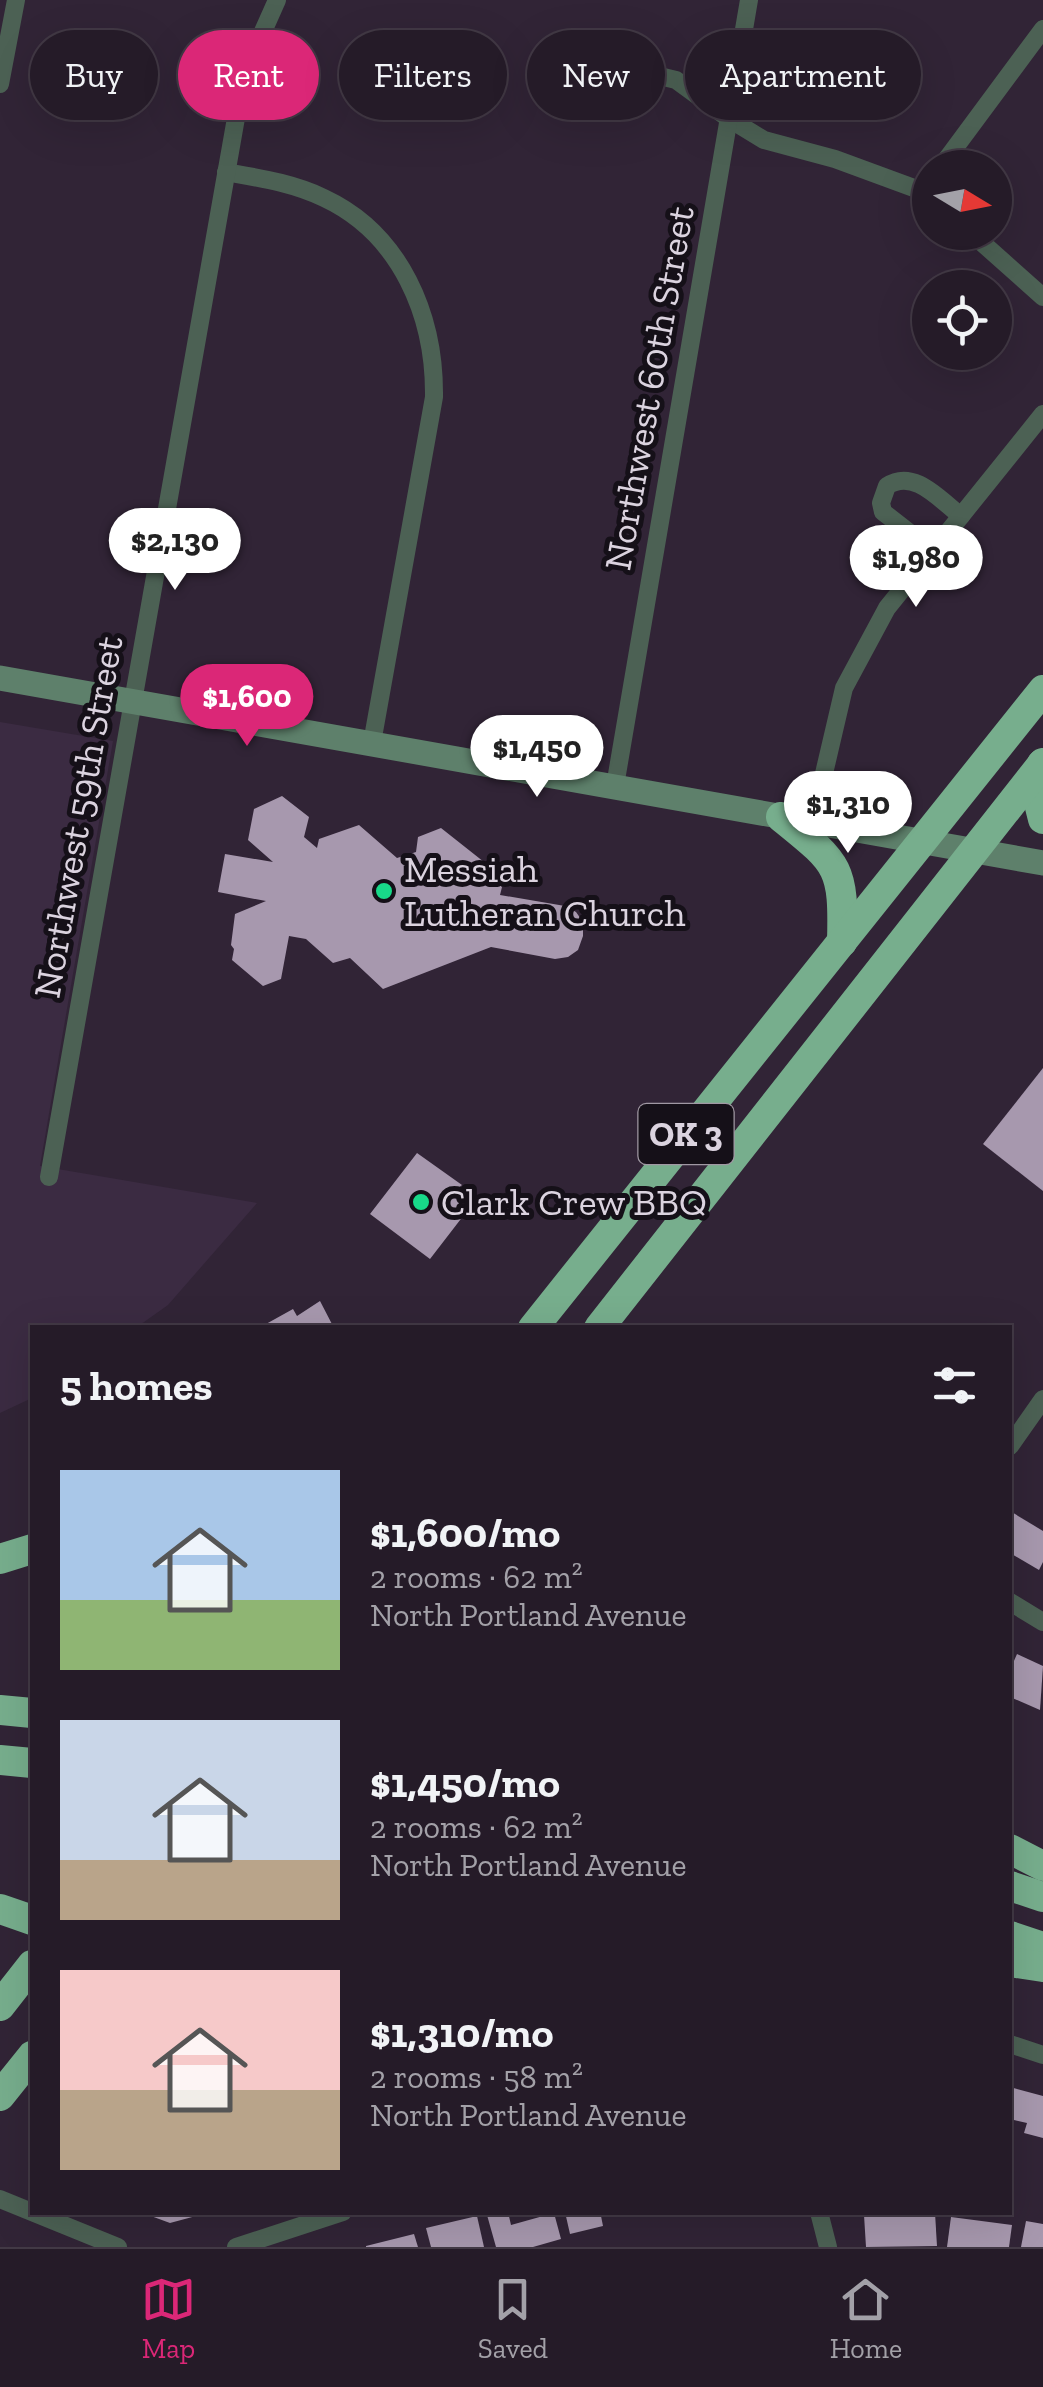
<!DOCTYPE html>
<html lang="en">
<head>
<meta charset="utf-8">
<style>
  body { margin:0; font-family:"Zilla Slab",serif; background:#2d2430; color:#f1f3f6; height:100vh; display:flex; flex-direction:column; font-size:38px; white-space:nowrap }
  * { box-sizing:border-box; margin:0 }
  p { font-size:32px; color:#a3a1a8 }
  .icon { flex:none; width:55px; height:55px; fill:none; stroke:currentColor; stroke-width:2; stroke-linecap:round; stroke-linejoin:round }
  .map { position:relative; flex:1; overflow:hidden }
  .side { position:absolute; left:30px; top:1325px; width:982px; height:890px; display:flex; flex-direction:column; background:#251b28; border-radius:0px; box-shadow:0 10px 40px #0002,0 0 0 2px #423945 }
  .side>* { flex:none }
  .hud { position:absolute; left:30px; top:30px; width:985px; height:90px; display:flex; gap:20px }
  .needle { width:65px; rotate:100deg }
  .buttons { position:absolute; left:912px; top:150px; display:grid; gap:20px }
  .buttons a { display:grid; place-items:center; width:100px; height:100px; border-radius:50%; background:#251b28; box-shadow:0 10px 40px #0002,0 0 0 2px #423945; font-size:50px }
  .price { position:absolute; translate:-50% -85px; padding:0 22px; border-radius:35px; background:#fff; color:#222; font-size:32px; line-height:65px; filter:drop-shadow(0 2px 5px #0008) }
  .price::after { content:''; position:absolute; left:50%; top:60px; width:30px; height:22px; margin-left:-15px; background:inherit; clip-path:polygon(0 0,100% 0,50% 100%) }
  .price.on { background:#db2777; color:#fff }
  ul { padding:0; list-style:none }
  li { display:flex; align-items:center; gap:30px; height:250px; padding:0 30px }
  li span { display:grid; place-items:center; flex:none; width:280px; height:200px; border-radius:0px; color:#555 }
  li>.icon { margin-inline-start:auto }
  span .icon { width:120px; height:120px; fill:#fffc; stroke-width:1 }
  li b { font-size:42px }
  h2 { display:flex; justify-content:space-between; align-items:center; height:120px; padding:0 30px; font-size:42px }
  .chip { padding:0 35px; border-radius:45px; background:#251b28; box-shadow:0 10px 40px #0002,0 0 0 2px #423945; font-size:35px; line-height:90px }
  .chip.on { background:#db2777; color:#fff }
  .menu { display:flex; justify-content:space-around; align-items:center; height:140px; border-top:2px solid #423945; background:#251b28; font-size:28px; color:#a3a1a8 }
  .menu a { display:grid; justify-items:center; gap:5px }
  .menu .on { color:#db2777 }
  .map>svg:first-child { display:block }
  .built { fill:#3b2b42 }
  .building { fill:#a798ae }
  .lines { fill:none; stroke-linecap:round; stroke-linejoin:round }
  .street { stroke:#4c6154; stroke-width:18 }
  .secondary { stroke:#5e806b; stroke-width:25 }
  .highway { stroke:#77ae8d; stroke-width:30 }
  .poi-dot { fill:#18d989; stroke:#151018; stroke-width:4 }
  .labels { text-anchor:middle; stroke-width:10; stroke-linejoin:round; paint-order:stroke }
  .shield { fill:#151018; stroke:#a098a3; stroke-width:2.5 }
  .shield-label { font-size:35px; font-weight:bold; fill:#dbd3df }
  .street-label { font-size:38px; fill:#dbd3df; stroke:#151018 }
  .poi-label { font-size:38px; fill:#dbd3df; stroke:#151018; text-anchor:start }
</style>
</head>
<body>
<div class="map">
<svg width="1043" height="2247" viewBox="0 0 1043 2247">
  <rect width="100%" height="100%" fill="#312436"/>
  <!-- built -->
  <path class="built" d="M 0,722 L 113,741 L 40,1166 L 257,1203 L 168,1305 L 137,1327 L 32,1328 L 32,1398 L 0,1413 Z"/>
  <!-- building -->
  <g class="building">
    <path d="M 282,796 L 309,817 L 304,837 L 317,848 L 319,839 L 359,825 L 397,858 L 416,852 L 418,837 L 441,828 L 484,862 L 482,870 L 502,887 L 500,895 L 565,906 L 576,912 L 583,922 L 583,936 L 578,950 L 568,957 L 555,959 L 491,947 L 383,989 L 350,958 L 333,963 L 306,939 L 289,936 L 281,979 L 263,986 L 232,960 L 234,949 L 231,945 L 235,914 L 266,901 L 218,892 L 225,854 L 273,862 L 248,840 L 254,809 Z"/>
    <path d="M 1043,1068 L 1043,1191 L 983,1144 Z"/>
    <path d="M 417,1153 L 462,1185 L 456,1190 L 467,1198 L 460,1206 L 467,1211 L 430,1259 L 370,1214 Z"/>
    <path d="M 320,1301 L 334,1328 L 269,1328 L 266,1324 L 293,1309 L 297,1316 Z"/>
    <path d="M 1010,1511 L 1043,1531 L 1043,1562 L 1039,1570 L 1010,1553 Z"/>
    <path d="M 1017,1654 L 1043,1666 L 1040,1710 L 1010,1697 L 1010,1670 Z"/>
    <path d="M 1010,2087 L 1043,2096 L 1043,2138 L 1024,2133 L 1027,2123 L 1010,2119 Z"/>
    <path d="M 140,2212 L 195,2212 L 196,2216 L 170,2223 Z"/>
    <path d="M 498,2212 L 508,2212 L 511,2225 L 554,2213 L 561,2239 L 533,2247 L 496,2247 L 487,2215 Z"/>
    <path d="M 565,2212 L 611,2212 L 612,2214 L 601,2216 L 603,2226 L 570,2234 Z"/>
    <path d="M 935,2213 L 937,2246 L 866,2247 L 864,2215 Z"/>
    <path d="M 477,2216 L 484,2247 L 431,2247 L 426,2228 Z"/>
    <path d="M 951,2217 L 1012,2225 L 1009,2247 L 947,2247 Z"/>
    <path d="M 1026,2221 L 1043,2224 L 1043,2247 L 1021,2247 Z"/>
    <path d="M 414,2234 L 418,2247 L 366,2247 L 366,2246 Z"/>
  </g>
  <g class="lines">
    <!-- street -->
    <g class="street">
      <path d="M 558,56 L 610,64 L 676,80 L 728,118 L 764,140 L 835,159 L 922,191 L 930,198"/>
      <path d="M 0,84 L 16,0"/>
      <path d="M 940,168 L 1043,29"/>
      <path d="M 226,172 C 259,178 293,183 324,198 C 401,234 435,316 434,397 L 372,743"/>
      <path d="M 970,232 L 1043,297"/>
      <path d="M 933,551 L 883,512 L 881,503 L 887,486 C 914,468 940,500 961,516"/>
      <path d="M 615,786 L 749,0"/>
      <path d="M 817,823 L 822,782 L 844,688 L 887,608 L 1043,414"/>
      <path d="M 49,1177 L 239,101 L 257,45 L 277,0"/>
      <path d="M 1010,1446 L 1043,1399"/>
      <path d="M 1010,1602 L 1043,1622"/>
      <path d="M 1010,2044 L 1043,2055"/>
      <path d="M 0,2199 L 118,2247"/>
      <path d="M 819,2212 L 828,2247"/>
      <path d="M 236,2247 L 343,2212"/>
    </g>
    <!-- secondary -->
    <path class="secondary" d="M 0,678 L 1043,863"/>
    <!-- highway -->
    <g class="highway">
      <path d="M 1042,764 L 1039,803 L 1043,819"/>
      <path d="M 781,817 C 839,864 844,866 842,942"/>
      <path d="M 533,1328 L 1043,690"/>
      <path d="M 599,1328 L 1043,763"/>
      <path d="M 0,1559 L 32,1549"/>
      <path d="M 0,1710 L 32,1713"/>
      <path d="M 0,1760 L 32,1763"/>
      <path d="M 1010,1849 L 1043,1866"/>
      <path d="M 1010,1886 L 1043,1897"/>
      <path d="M 0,1909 L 32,1920"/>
      <path d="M 1010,1936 L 1043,1947"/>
      <path d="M 1010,1962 L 1043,1967"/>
      <path d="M 0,2006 L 32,1965"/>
      <path d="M 0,2096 L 32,2056"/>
    </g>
  </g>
  <!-- markers -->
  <g class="poi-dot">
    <circle cx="384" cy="891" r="10"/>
    <circle cx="421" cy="1202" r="10"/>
  </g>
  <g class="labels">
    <!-- shield labels -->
    <rect class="shield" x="638.5" y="1104" width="95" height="60" rx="8"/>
    <g class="shield-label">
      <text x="686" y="1146">OK 3</text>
    </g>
    <!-- street labels -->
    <g class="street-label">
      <text transform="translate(649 388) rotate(-80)" y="13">Northwest 60th Street</text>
      <text transform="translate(78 817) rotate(-80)" y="13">Northwest 59th Street</text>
    </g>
    <!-- poi labels -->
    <g class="poi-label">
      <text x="404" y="882">Messiah<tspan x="404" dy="44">Lutheran Church</tspan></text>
      <text x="441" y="1215">Clark Crew BBQ</text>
    </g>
  </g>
</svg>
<div class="buttons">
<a><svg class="needle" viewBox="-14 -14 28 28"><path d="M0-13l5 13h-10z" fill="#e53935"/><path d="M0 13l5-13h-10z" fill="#a3a1a8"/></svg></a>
<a><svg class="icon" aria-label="locate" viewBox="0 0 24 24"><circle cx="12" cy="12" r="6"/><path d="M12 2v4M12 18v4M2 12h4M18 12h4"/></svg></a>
</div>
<b class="price" style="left:175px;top:593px">$2,130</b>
<b class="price" style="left:916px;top:610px">$1,980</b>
<b class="price on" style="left:247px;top:749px">$1,600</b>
<b class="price" style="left:537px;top:800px">$1,450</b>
<b class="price" style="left:848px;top:856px">$1,310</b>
<div class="hud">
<a class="chip">Buy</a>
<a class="chip on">Rent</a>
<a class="chip">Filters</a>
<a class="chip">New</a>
<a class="chip">Apartment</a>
</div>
<section class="side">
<h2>5 homes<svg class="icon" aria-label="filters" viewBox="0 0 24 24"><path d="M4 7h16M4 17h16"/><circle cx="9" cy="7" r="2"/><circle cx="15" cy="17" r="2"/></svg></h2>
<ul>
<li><span style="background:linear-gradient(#a9c7e8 65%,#8fb573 0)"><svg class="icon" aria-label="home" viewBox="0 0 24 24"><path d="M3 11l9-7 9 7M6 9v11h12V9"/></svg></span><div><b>$1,600/mo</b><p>2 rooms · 62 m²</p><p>North Portland Avenue</p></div></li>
<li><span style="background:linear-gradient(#c9d6e8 70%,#b9a48a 0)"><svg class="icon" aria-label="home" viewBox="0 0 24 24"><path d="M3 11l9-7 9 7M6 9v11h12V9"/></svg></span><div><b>$1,450/mo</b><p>2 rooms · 62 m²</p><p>North Portland Avenue</p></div></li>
<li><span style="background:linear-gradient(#f6c9c9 60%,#b9a48a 0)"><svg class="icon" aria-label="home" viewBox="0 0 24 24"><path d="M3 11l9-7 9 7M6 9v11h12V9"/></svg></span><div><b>$1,310/mo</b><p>2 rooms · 58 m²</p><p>North Portland Avenue</p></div></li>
</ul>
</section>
</div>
<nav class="menu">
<a class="on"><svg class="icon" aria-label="map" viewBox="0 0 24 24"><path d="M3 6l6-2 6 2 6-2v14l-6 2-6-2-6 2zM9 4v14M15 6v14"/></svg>Map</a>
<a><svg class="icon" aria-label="saved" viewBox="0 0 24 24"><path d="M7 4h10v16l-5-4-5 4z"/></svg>Saved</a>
<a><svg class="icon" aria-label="home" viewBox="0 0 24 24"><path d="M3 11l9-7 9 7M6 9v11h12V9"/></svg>Home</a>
</nav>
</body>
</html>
